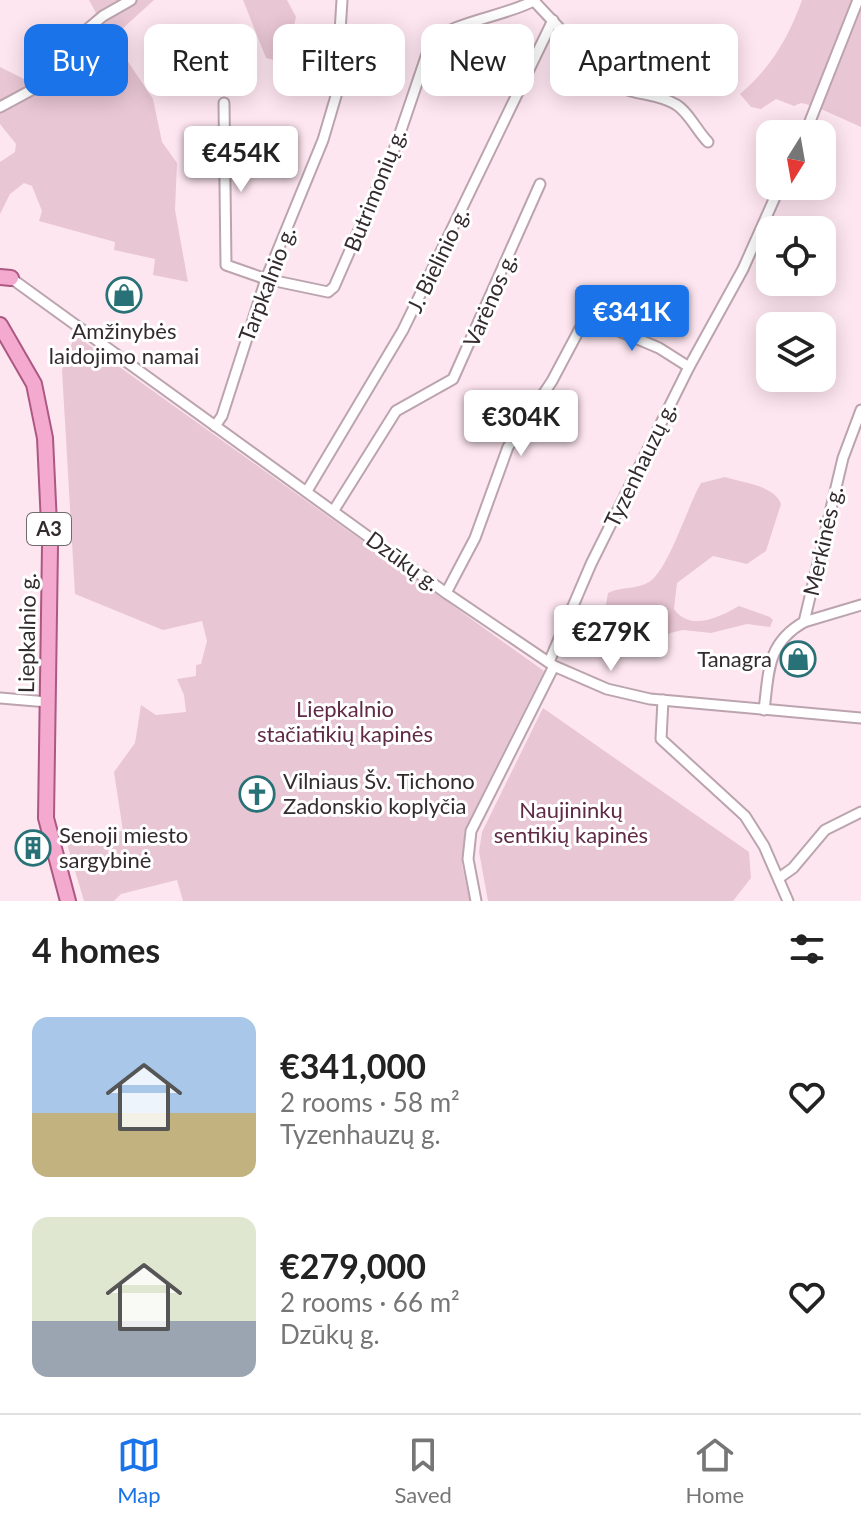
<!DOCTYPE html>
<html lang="en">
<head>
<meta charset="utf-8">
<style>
  body { margin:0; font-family:Lato,sans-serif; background:#f2f2f2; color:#222; height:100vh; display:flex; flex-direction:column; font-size:30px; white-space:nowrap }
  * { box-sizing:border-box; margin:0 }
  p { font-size:26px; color:#767676 }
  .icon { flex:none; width:44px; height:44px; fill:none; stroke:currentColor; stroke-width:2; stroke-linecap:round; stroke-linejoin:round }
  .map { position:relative; height:901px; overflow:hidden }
  .drawer { display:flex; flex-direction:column; background:#fff; flex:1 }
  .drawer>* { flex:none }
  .hud { position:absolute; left:24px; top:24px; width:814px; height:72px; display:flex; gap:16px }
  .needle { width:52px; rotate:191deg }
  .fabs { position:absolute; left:756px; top:120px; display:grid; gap:16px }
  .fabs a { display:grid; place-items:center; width:80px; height:80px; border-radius:16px; background:#fff; box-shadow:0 4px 20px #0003; font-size:40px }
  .price { position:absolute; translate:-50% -68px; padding:0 18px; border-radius:8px; background:#fff; color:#222; font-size:26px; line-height:52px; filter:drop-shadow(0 2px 4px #0008) }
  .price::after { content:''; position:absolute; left:50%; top:48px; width:24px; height:18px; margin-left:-12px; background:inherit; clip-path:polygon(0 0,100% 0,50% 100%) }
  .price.active { background:#1a73e8; color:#fff }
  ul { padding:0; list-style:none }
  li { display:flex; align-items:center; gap:24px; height:200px; padding:0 32px }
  li span { display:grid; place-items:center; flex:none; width:224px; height:160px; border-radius:16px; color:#555 }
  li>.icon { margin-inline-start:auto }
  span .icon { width:96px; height:96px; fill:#fffc; stroke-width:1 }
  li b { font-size:34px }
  h2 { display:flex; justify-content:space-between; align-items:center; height:96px; padding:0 32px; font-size:34px }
  .chip { padding:0 28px; border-radius:16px; background:#fff; box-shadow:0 4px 20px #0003; font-size:28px; line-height:72px }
  .chip.active { background:#1a73e8; color:#fff }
  .tabs { display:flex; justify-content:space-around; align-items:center; height:112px; border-top:2px solid #e0e0e0; background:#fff; font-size:22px; color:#767676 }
  .tabs a { display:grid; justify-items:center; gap:4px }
  .tabs .active { color:#1a73e8 }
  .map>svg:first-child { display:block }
  .green { fill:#e9c6d4 }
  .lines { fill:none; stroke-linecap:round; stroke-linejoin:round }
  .minor-casing { stroke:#bba4ae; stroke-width:13 }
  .primary-casing { stroke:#ac5882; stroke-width:18 }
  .minor { stroke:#fff; stroke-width:9 }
  .primary { stroke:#f4a9ce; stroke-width:14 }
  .labels { text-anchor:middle; stroke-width:6; stroke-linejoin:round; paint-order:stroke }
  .shield { fill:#fff; stroke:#716b6d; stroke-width:2 }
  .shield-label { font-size:20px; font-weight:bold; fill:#342b2f }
  .street-label { font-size:22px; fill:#342b2f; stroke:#fff }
  .poi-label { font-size:22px; fill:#342b2f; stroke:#fff; text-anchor:start }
  .park-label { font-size:22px; fill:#602a45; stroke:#fff }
</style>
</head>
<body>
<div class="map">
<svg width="861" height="901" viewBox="0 0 861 901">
  <rect width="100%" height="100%" fill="#fee6f0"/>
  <!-- green -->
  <g class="green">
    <path d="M 89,0 L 154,0 L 112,38 L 153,99 L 162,142 L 177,163 L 175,210 L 188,282 L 153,275 L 155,259 L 114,250 L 115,242 L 39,221 L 42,211 L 32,186 L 24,183 L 10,194 L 0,214 L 0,162 L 15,152 L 16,144 L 0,124 L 0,67 L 24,79 L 50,63 L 96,13 Z"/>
    <path d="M 243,0 L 287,0 L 296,17 L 286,63 L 266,58 Z"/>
    <path d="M 802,0 L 854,0 L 814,106 L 801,103 L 794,106 L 776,99 L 761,109 L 751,107 L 740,94 C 770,69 789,37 802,0 Z"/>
    <path d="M 861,6 L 861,127 L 821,109 Z"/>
    <path d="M 75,335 L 544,671 L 465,829 L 462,865 L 470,901 L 183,901 L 177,880 L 121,894 L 114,901 L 84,901 L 64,834 L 123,831 L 114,772 L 135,743 L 141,705 L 156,715 L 186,712 L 184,695 L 177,679 L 196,676 L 196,665 L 201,664 L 207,641 L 202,621 L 163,630 L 75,594 L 62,370 Z"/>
    <path d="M 725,477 C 743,483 774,485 781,504 L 766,551 L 747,564 L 713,556 L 677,583 L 674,609 C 690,632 720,617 739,606 L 770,617 L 773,620 L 770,627 L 747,624 L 711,633 L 683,630 L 670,633 L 663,640 C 649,638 646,629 636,621 C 626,614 614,617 605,610 L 608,593 C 622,586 636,590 649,582 C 668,571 688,505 701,483 Z"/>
    <path d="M 543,708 L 749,852 L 751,878 L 733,901 L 488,901 L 479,852 L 482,832 Z"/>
  </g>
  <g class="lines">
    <defs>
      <g id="minor">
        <path d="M 534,1 L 609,81 C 629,96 655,92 675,104 C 688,111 697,131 708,142"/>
        <path d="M 224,103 L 226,265 L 266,279 L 328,292 L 334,287 L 396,145 L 430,45 C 449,21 506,17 535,0"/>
        <path d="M 0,107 L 52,79 L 71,43 L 103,16 L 131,0"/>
        <path d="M 805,134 L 858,0"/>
        <path d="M 8,276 L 446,593 L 554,666 L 607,689 L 650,699 L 861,718"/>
        <path d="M 215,426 L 222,416 L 266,279 L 323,140 L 336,96 L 342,0"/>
        <path d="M 307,491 L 403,330 L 553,20"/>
        <path d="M 334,510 L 396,411 L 453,379 L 540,184"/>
        <path d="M 446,593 L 475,538 L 508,447 L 552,381 L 586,317 L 659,348 L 689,367"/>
        <path d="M 804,622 L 861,605"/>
        <path d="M 549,662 L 591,564 L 689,367 L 743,269 L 780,186"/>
        <path d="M 0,698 L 48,702"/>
        <path d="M 663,700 L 661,739 L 745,816 L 764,846 L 788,901"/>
        <path d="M 764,710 C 769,671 767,643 804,622 L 843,458 L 861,410"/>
        <path d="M 779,878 L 793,868 L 825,830 L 861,812"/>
        <path d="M 476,901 L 468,859 L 471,831 L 554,666"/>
      </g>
      <g id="primary">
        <path d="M 0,277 L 11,278"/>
        <path d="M 0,325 L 34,384 L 45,438 L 50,546 L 46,818 L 68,901"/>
      </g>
    </defs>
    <!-- minor casing -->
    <use href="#minor" class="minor-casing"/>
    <!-- primary casing -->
    <use href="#primary" class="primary-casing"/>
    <!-- minor -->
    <use href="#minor" class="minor"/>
    <!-- primary -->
    <use href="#primary" class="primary"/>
  </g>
  <!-- icons -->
  <defs>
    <symbol id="shop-ring" viewBox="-11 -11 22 22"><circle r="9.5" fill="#fff" stroke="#287277" stroke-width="1.5"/><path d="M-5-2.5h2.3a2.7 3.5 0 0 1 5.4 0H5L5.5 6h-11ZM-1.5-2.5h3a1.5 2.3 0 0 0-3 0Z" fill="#287277"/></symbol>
    <symbol id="church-ring" viewBox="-11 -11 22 22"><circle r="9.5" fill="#fff" stroke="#287277" stroke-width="1.5"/><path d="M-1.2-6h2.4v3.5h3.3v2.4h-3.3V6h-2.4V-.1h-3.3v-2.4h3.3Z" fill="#287277"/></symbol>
    <symbol id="building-ring" viewBox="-11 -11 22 22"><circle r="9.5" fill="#fff" stroke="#287277" stroke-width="1.5"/><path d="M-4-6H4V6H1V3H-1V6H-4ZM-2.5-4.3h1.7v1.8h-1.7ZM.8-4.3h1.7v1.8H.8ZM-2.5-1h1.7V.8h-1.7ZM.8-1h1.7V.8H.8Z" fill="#287277"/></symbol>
  </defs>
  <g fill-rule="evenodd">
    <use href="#shop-ring" x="104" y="275" width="40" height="40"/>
    <use href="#shop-ring" x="778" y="639" width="40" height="40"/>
    <use href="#church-ring" x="237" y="774" width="40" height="40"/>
    <use href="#building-ring" x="13" y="828" width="40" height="40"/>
  </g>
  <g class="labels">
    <!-- shield labels -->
    <rect class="shield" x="27" y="513" width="44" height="32" rx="6"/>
    <g class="shield-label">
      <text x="49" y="536">A3</text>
    </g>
    <!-- street labels -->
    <g class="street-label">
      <text transform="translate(375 190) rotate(-68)" y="8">Butrimonių g.</text>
      <text transform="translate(438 260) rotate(-64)" y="8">J. Bielinio g.</text>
      <text transform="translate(267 284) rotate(-69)" y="8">Tarpkalnio g.</text>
      <text transform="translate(490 300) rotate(-66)" y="8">Varėnos g.</text>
      <text transform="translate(640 465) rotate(-64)" y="8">Tyzenhauzų g.</text>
      <text transform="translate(823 541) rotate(-77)" y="8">Merkinės g.</text>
      <text transform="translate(403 561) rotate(36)" y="8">Dzūkų g.</text>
      <text transform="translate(27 633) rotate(-89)" y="8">Liepkalnio g.</text>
    </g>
    <!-- poi labels -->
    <g class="poi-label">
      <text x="124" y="339" text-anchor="middle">Amžinybės<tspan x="124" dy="25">laidojimo namai</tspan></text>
      <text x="772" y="667" text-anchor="end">Tanagra</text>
      <text x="283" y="789">Vilniaus Šv. Tichono<tspan x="283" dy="25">Zadonskio koplyčia</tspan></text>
      <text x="59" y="843">Senoji miesto<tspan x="59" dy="25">sargybinė</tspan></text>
    </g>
    <!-- park labels -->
    <g class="park-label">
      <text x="345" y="717">Liepkalnio<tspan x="345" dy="25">stačiatikių kapinės</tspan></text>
      <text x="571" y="818">Naujininkų<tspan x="571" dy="25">sentikių kapinės</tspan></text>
    </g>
  </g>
</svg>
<div class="fabs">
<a><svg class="needle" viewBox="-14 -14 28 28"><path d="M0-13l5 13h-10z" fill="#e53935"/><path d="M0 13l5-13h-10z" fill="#767676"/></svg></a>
<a><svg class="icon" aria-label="locate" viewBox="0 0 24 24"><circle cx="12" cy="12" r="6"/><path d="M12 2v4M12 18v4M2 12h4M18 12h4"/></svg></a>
<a><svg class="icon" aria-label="layers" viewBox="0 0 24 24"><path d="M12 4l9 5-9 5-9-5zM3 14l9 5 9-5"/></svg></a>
</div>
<b class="price" style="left:241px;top:194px">€454K</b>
<b class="price active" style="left:632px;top:353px">€341K</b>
<b class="price" style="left:521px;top:458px">€304K</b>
<b class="price" style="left:611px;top:673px">€279K</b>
<div class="hud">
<a class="chip active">Buy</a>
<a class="chip">Rent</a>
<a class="chip">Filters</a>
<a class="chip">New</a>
<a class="chip">Apartment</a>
</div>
</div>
<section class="drawer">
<h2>4 homes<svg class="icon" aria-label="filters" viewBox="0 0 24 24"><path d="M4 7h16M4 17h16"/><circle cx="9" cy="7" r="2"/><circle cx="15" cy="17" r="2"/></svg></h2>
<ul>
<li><span style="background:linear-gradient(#a9c7e8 60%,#c2b280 0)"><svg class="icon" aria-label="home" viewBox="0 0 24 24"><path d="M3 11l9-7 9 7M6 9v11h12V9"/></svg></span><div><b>€341,000</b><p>2 rooms · 58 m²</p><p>Tyzenhauzų g.</p></div><svg class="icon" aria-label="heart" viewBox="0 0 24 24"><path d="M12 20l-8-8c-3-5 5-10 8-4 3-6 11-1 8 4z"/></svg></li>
<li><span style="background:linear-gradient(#dfe7d0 65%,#9aa5b1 0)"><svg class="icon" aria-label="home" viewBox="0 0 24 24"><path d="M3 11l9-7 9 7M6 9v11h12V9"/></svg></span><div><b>€279,000</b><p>2 rooms · 66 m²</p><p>Dzūkų g.</p></div><svg class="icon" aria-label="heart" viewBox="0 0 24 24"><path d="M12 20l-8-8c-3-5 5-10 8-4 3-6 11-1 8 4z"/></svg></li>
</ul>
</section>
<nav class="tabs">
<a class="active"><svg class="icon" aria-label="map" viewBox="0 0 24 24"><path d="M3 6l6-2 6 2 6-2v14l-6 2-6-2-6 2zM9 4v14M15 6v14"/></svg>Map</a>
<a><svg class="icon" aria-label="saved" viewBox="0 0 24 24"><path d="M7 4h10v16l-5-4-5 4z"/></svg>Saved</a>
<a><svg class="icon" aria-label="home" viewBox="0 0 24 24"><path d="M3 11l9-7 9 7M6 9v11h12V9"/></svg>Home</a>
</nav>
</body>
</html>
